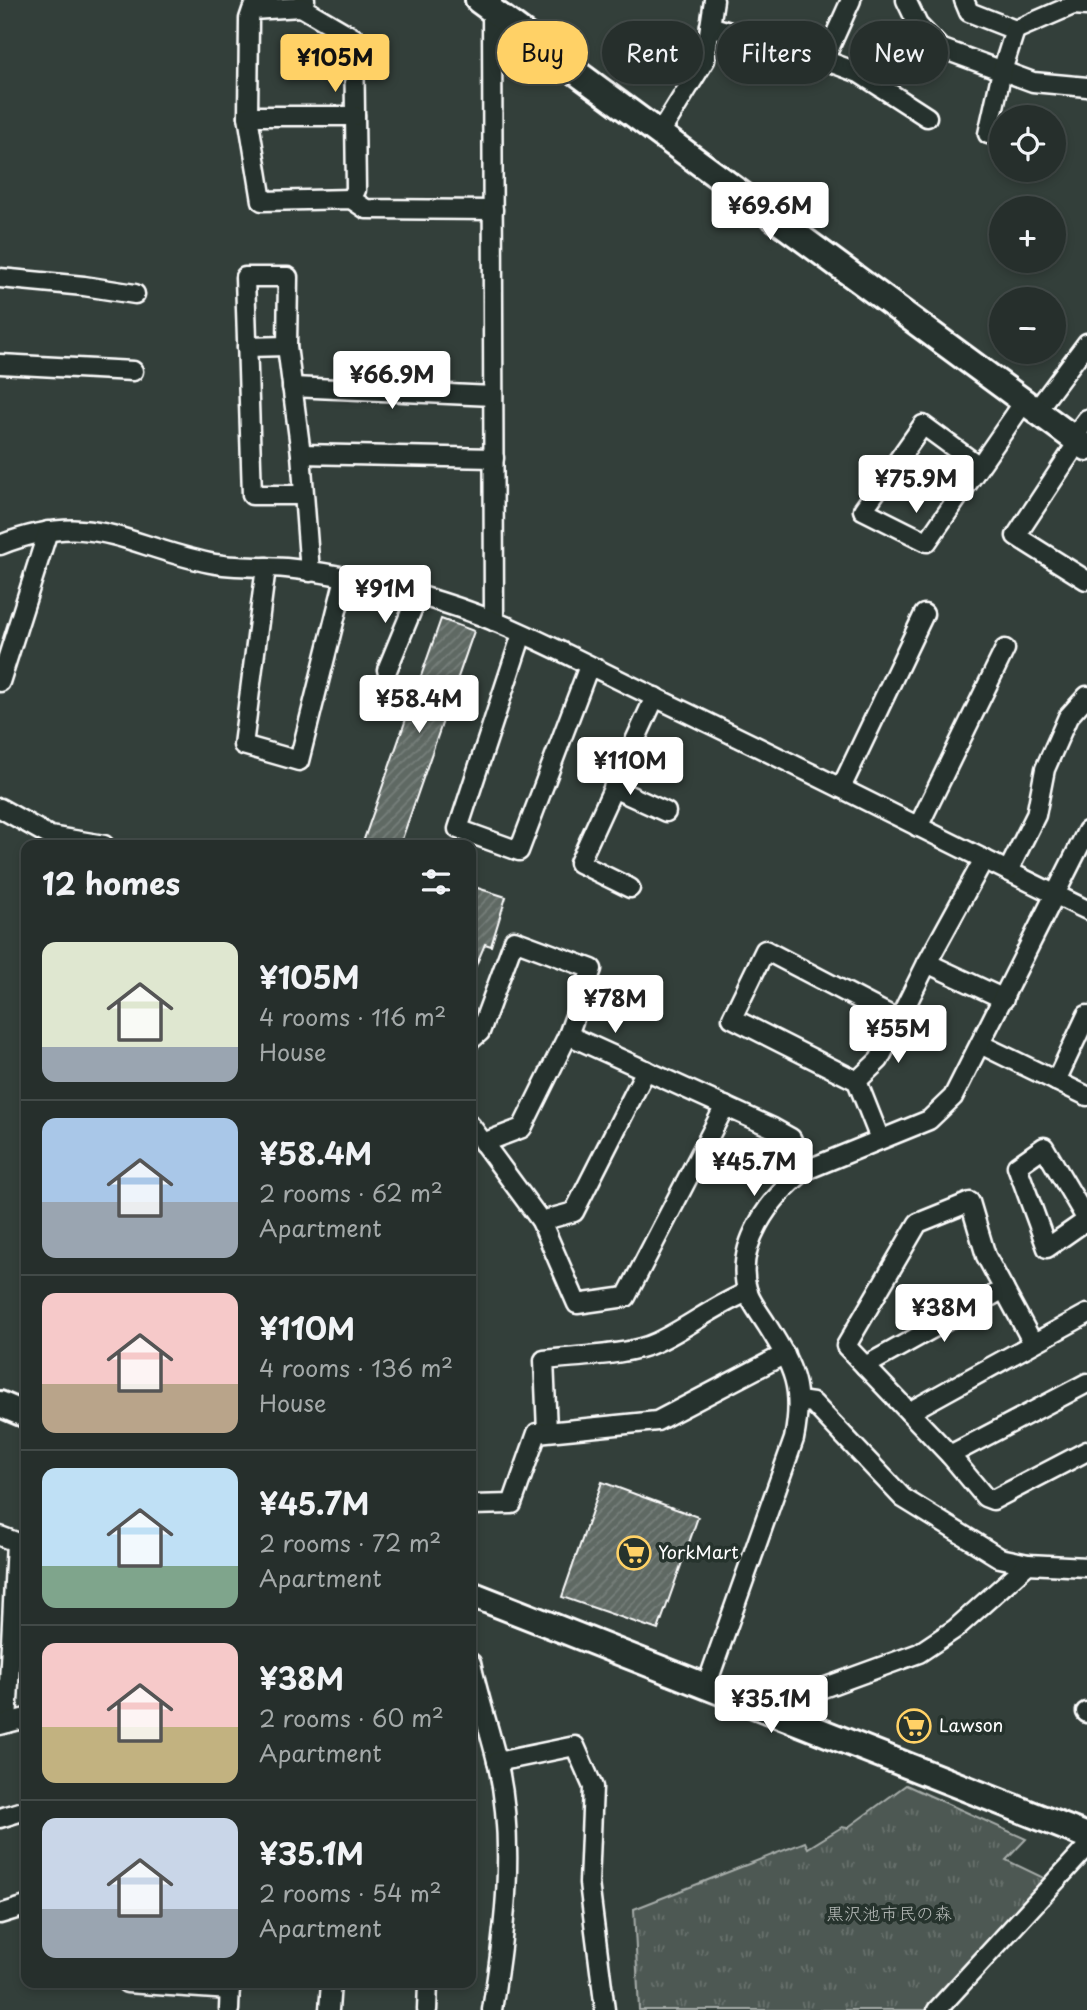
<!DOCTYPE html>
<html lang="en">
<head>
<meta charset="utf-8">
<style>
  body { margin:0; font-family:"Playpen Sans","Klee One",sans-serif; background:#2e3734; color:#f1f3f6; height:100vh; display:flex; flex-direction:column; font-size:26px; white-space:nowrap }
  * { box-sizing:border-box; margin:0 }
  p { font-size:23px; color:#a4a9a9 }
  .icon { flex:none; width:38px; height:38px; fill:none; stroke:currentColor; stroke-width:2; stroke-linecap:round; stroke-linejoin:round }
  .map { position:relative; flex:1; overflow:hidden }
  .panel { position:absolute; left:21px; top:840px; width:455px; height:1148px; display:flex; flex-direction:column; background:#262f2c; border-radius:14px; box-shadow:0 4px 10px #0003,0 0 0 2px #424a48 }
  .panel>* { flex:none }
  .top-card { position:absolute; left:497px; top:21px; width:485px; height:63px; display:flex; gap:14px }
  .fabs { position:absolute; left:989px; top:105px; display:grid; gap:14px }
  .fabs a { display:grid; place-items:center; width:77px; height:77px; border-radius:50%; background:#262f2c; box-shadow:0 4px 10px #0003,0 0 0 2px #424a48; font-size:35px }
  .price { position:absolute; translate:-50% -60px; padding:0 16px; border-radius:7px; background:#fff; color:#222; font-size:23px; line-height:46px; filter:drop-shadow(0 2px 4px #0008) }
  .price::after { content:''; position:absolute; left:50%; top:42px; width:21px; height:16px; margin-left:-10px; background:inherit; clip-path:polygon(0 0,100% 0,50% 100%) }
  .price.active { background:#ffd166; color:#111 }
  ul { padding:0; list-style:none }
  li { display:flex; align-items:center; gap:21px; height:175px; padding:0 21px }
  li+li { border-top:2px solid #424a48 }
  li span { display:grid; place-items:center; flex:none; width:196px; height:140px; border-radius:14px; color:#555 }
  li>.icon { margin-inline-start:auto }
  span .icon { width:84px; height:84px; fill:#fffc; stroke-width:1 }
  li b { font-size:30px }
  h2 { display:flex; justify-content:space-between; align-items:center; height:84px; padding:0 21px; font-size:30px }
  .tag { padding:0 24px; border-radius:32px; background:#262f2c; box-shadow:0 4px 10px #0003,0 0 0 2px #424a48; font-size:24px; line-height:63px }
  .tag.active { background:#ffd166; color:#111 }
  .map>svg:first-child { display:block }
  .park { fill:url(#park-tufts); stroke:#a6aca9; stroke-width:2 }
  .building { fill:url(#building-hatch); stroke:#fff; stroke-width:2 }
  .lines { fill:none; stroke-linecap:round; stroke-linejoin:round }
  .street-casing { stroke:#fff; stroke-width:23 }
  .secondary-casing { stroke:#fff; stroke-width:30 }
  .street { stroke:#26332d; stroke-width:18 }
  .secondary { stroke:#26332d; stroke-width:24 }
  .labels { text-anchor:middle; stroke-width:7; stroke-linejoin:round; paint-order:stroke }
  .poi-label { font-size:18px; fill:#fff; stroke:#26332d; text-anchor:start }
  .park-label { font-size:18px; fill:#b8bcba; stroke:#26332d }
</style>
</head>
<body>
<div class="map">
<svg width="1087" height="2010" viewBox="0 0 1087 2010">
  <defs>
    <pattern id="park-tufts" width="24" height="20" patternUnits="userSpaceOnUse" patternTransform="scale(1.75)"><rect width="24" height="20" fill="#4d5853"/><path d="M3 7l-1-3M5 7V3M7 7l1-3M15 17l-1-3M17 17v-4M19 17l1-3" fill="none" stroke="#68716d"/></pattern>
    <pattern id="building-hatch" width="6" height="6" patternUnits="userSpaceOnUse" patternTransform="scale(1.75)"><rect width="6" height="6" fill="#5f6964"/><path d="M-1 1l2-2M0 6l6-6M5 7l2-2" fill="none" stroke="#77807b"/></pattern>
  </defs>
  <rect width="100%" height="100%" fill="#333f3a"/>
  <filter id="ink" filterUnits="userSpaceOnUse"><feTurbulence type="fractalNoise" baseFrequency=".0143" numOctaves="2"/><feDisplacementMap in="SourceGraphic" scale="14" xChannelSelector="R" yChannelSelector="G"/><feConvolveMatrix kernelMatrix="1 2 1 2 8 2 1 2 1" color-interpolation-filters="sRGB"/></filter>
  <g filter="url(#ink)">
    <!-- park -->
    <path class="park" d="M 906,1785 L 1026,1839 L 1006,1860 L 1048,1880 L 931,2010 L 639,2010 L 634,1909 L 805,1842 L 808,1848 L 842,1827 L 847,1828 Z"/>
    <!-- building -->
    <g class="building">
      <path d="M 441,619 L 474,631 L 400,845 L 362,845 Z"/>
      <path d="M 471,886 L 506,897 L 491,946 L 485,944 L 471,977 Z"/>
      <path d="M 602,1482 L 698,1517 L 658,1630 L 562,1597 Z"/>
    </g>
    <g class="lines">
      <defs>
        <g id="street">
          <path d="M 305,0 L 301,7 L 252,10 L 249,19 L 248,116 L 262,201 L 351,199 L 366,209 L 493,210"/>
          <path d="M 906,0 L 918,25 L 940,48 L 1033,82 L 1087,87"/>
          <path d="M 964,0 L 969,12 L 1015,30 L 1073,5 L 1087,6"/>
          <path d="M 492,1 L 494,621"/>
          <path d="M 301,7 L 354,38 L 356,190 L 351,199"/>
          <path d="M 710,26 L 824,60 L 859,73 L 927,117"/>
          <path d="M 824,60 L 851,0"/>
          <path d="M 248,116 L 355,116"/>
          <path d="M 660,133 L 705,60 L 714,0"/>
          <path d="M 988,134 L 1002,71 L 1015,30"/>
          <path d="M 0,278 L 84,286 L 135,294"/>
          <path d="M 247,347 L 287,346"/>
          <path d="M 0,364 L 133,371"/>
          <path d="M 292,387 L 493,396"/>
          <path d="M 1036,411 L 1087,343"/>
          <path d="M 1073,438 L 1087,419"/>
          <path d="M 1078,442 L 1016,536 L 1086,580"/>
          <path d="M 301,454 L 494,458"/>
          <path d="M 979,466 L 923,425 L 863,510 L 927,542 L 1024,402"/>
          <path d="M 304,495 L 252,495 L 245,277 L 288,277 L 287,346 L 301,454 L 310,572"/>
          <path d="M 0,545 C 93,509 123,545 210,563 C 234,568 261,566 286,568 C 338,573 390,586 441,602 C 513,624 581,662 650,695 C 796,764 941,839 1087,910"/>
          <path d="M 266,567 L 243,745 L 299,761 L 345,578"/>
          <path d="M 522,634 L 458,829 L 519,851 L 589,666"/>
          <path d="M 387,670 L 418,595"/>
          <path d="M 0,682 L 48,531"/>
          <path d="M 613,788 L 666,812"/>
          <path d="M 841,788 L 924,614"/>
          <path d="M 0,808 L 50,836 L 104,845"/>
          <path d="M 918,827 L 1005,649"/>
          <path d="M 1008,871 L 1036,815 L 1045,769 L 1068,717 L 1087,696"/>
          <path d="M 630,888 L 579,863 L 655,697"/>
          <path d="M 927,963 L 984,859"/>
          <path d="M 568,1035 L 773,1128 L 791,1138 L 806,1170"/>
          <path d="M 471,1040 L 480,1032 L 514,940 L 592,969 L 568,1035 L 522,1128 L 483,1143"/>
          <path d="M 982,1045 L 1087,1096"/>
          <path d="M 857,1081 L 879,1060 L 927,963 L 1004,999"/>
          <path d="M 1056,1081 L 1087,1015"/>
          <path d="M 471,1126 L 541,1221 L 577,1304 L 626,1297 L 725,1106"/>
          <path d="M 880,1139 L 857,1081 L 732,1018 L 765,950 L 899,1020"/>
          <path d="M 1044,1147 L 1087,1220 L 1047,1248 L 1017,1166 Z"/>
          <path d="M 541,1221 L 574,1212 L 646,1070"/>
          <path d="M 1033,1343 L 986,1256 L 970,1202 L 918,1223 L 846,1346 L 950,1455 L 985,1497 L 993,1500 L 1087,1451"/>
          <path d="M 865,1366 L 1004,1289"/>
          <path d="M 799,1401 L 813,1403 L 903,1498 L 1000,1558 L 1028,1564"/>
          <path d="M 909,1412 L 1087,1314"/>
          <path d="M 547,1431 L 544,1360 C 577,1356 628,1356 657,1342 C 689,1327 715,1305 748,1292"/>
          <path d="M 950,1455 L 1087,1383"/>
          <path d="M 471,1505 L 512,1504 L 537,1433 L 657,1421 L 785,1354"/>
          <path d="M 0,1536 L 16,1542 L 7,1723"/>
          <path d="M 471,1663 C 478,1696 489,1728 497,1761 C 516,1842 505,1929 492,2010"/>
          <path d="M 707,1684 L 794,1439 C 804,1388 794,1368 767,1325 C 761,1315 752,1304 748,1293 C 733,1246 771,1196 806,1170 L 929,1120 L 953,1097 L 1087,831"/>
          <path d="M 774,1712 L 790,1700 L 919,1653 L 955,1629 L 1028,1564 L 1087,1567"/>
          <path d="M 1086,1712 L 1087,1713"/>
          <path d="M 0,1725 L 26,1718"/>
          <path d="M 497,1762 L 575,1746 L 593,1787 L 589,1883 L 605,2010"/>
          <path d="M 0,1818 L 26,1810"/>
          <path d="M 0,1914 L 26,1906"/>
          <path d="M 127,1983 L 230,1990"/>
          <path d="M 229,2010 L 230,1983"/>
          <path d="M 329,2010 L 331,1983"/>
          <path d="M 427,2010 L 428,1983"/>
          <path d="M 937,2010 L 1087,1847"/>
        </g>
        <g id="secondary">
          <path d="M 478,0 L 1087,448"/>
          <path d="M 0,1404 L 26,1415"/>
          <path d="M 471,1594 L 1087,1836"/>
        </g>
      </defs>
      <!-- street casing -->
      <use href="#street" class="street-casing"/>
      <!-- secondary casing -->
      <use href="#secondary" class="secondary-casing"/>
      <!-- street -->
      <use href="#street" class="street"/>
      <!-- secondary -->
      <use href="#secondary" class="secondary"/>
    </g>
  </g>
  <!-- icons -->
  <defs>
    <symbol id="supermarket-ring" viewBox="-11 -11 22 22"><circle r="9.5" fill="#26332d" stroke="#ffd166" stroke-width="1.5"/><path d="M-6-5.5h2.5l.6 2H6L4.5 2H-2.5L-4.4-4H-6ZM-1.5 3.2a1.3 1.3 0 1 0 .1 0ZM3 3.2a1.3 1.3 0 1 0 .1 0Z" fill="#ffd166"/></symbol>
  </defs>
  <g fill-rule="evenodd">
    <use href="#supermarket-ring" x="615" y="1534" width="38" height="38"/>
    <use href="#supermarket-ring" x="895" y="1707" width="38" height="38"/>
  </g>
  <g class="labels">
    <!-- poi labels -->
    <g class="poi-label">
      <text x="658" y="1559">YorkMart</text>
      <text x="939" y="1732">Lawson</text>
    </g>
    <!-- park labels -->
    <g class="park-label">
      <text x="889" y="1920">黒沢池市民の森</text>
    </g>
  </g>
</svg>
<div class="fabs">
<a><svg class="icon" aria-label="locate" viewBox="0 0 24 24"><circle cx="12" cy="12" r="6"/><path d="M12 2v4M12 18v4M2 12h4M18 12h4"/></svg></a>
<a>+</a>
<a>−</a>
</div>
<b class="price active" style="left:335px;top:94px">¥105M</b>
<b class="price" style="left:770px;top:242px">¥69.6M</b>
<b class="price" style="left:392px;top:411px">¥66.9M</b>
<b class="price" style="left:916px;top:515px">¥75.9M</b>
<b class="price" style="left:385px;top:625px">¥91M</b>
<b class="price" style="left:419px;top:735px">¥58.4M</b>
<b class="price" style="left:630px;top:797px">¥110M</b>
<b class="price" style="left:615px;top:1035px">¥78M</b>
<b class="price" style="left:898px;top:1065px">¥55M</b>
<b class="price" style="left:754px;top:1198px">¥45.7M</b>
<b class="price" style="left:944px;top:1344px">¥38M</b>
<b class="price" style="left:771px;top:1735px">¥35.1M</b>
<div class="top-card">
<a class="tag active">Buy</a>
<a class="tag">Rent</a>
<a class="tag">Filters</a>
<a class="tag">New</a>
</div>
<section class="panel">
<h2>12 homes<svg class="icon" aria-label="filters" viewBox="0 0 24 24"><path d="M4 7h16M4 17h16"/><circle cx="9" cy="7" r="2"/><circle cx="15" cy="17" r="2"/></svg></h2>
<ul>
<li><span style="background:linear-gradient(#dfe7d0 75%,#9aa5b1 0)"><svg class="icon" aria-label="home" viewBox="0 0 24 24"><path d="M3 11l9-7 9 7M6 9v11h12V9"/></svg></span><div><b>¥105M</b><p>4 rooms · 116 m²</p><p>House</p></div></li>
<li><span style="background:linear-gradient(#a9c7e8 60%,#9aa5b1 0)"><svg class="icon" aria-label="home" viewBox="0 0 24 24"><path d="M3 11l9-7 9 7M6 9v11h12V9"/></svg></span><div><b>¥58.4M</b><p>2 rooms · 62 m²</p><p>Apartment</p></div></li>
<li><span style="background:linear-gradient(#f6c9c9 65%,#b9a48a 0)"><svg class="icon" aria-label="home" viewBox="0 0 24 24"><path d="M3 11l9-7 9 7M6 9v11h12V9"/></svg></span><div><b>¥110M</b><p>4 rooms · 136 m²</p><p>House</p></div></li>
<li><span style="background:linear-gradient(#bfe0f5 70%,#7fa58c 0)"><svg class="icon" aria-label="home" viewBox="0 0 24 24"><path d="M3 11l9-7 9 7M6 9v11h12V9"/></svg></span><div><b>¥45.7M</b><p>2 rooms · 72 m²</p><p>Apartment</p></div></li>
<li><span style="background:linear-gradient(#f6c9c9 60%,#c2b280 0)"><svg class="icon" aria-label="home" viewBox="0 0 24 24"><path d="M3 11l9-7 9 7M6 9v11h12V9"/></svg></span><div><b>¥38M</b><p>2 rooms · 60 m²</p><p>Apartment</p></div></li>
<li><span style="background:linear-gradient(#c9d6e8 65%,#9aa5b1 0)"><svg class="icon" aria-label="home" viewBox="0 0 24 24"><path d="M3 11l9-7 9 7M6 9v11h12V9"/></svg></span><div><b>¥35.1M</b><p>2 rooms · 54 m²</p><p>Apartment</p></div></li>
</ul>
</section>
</div>
</body>
</html>
